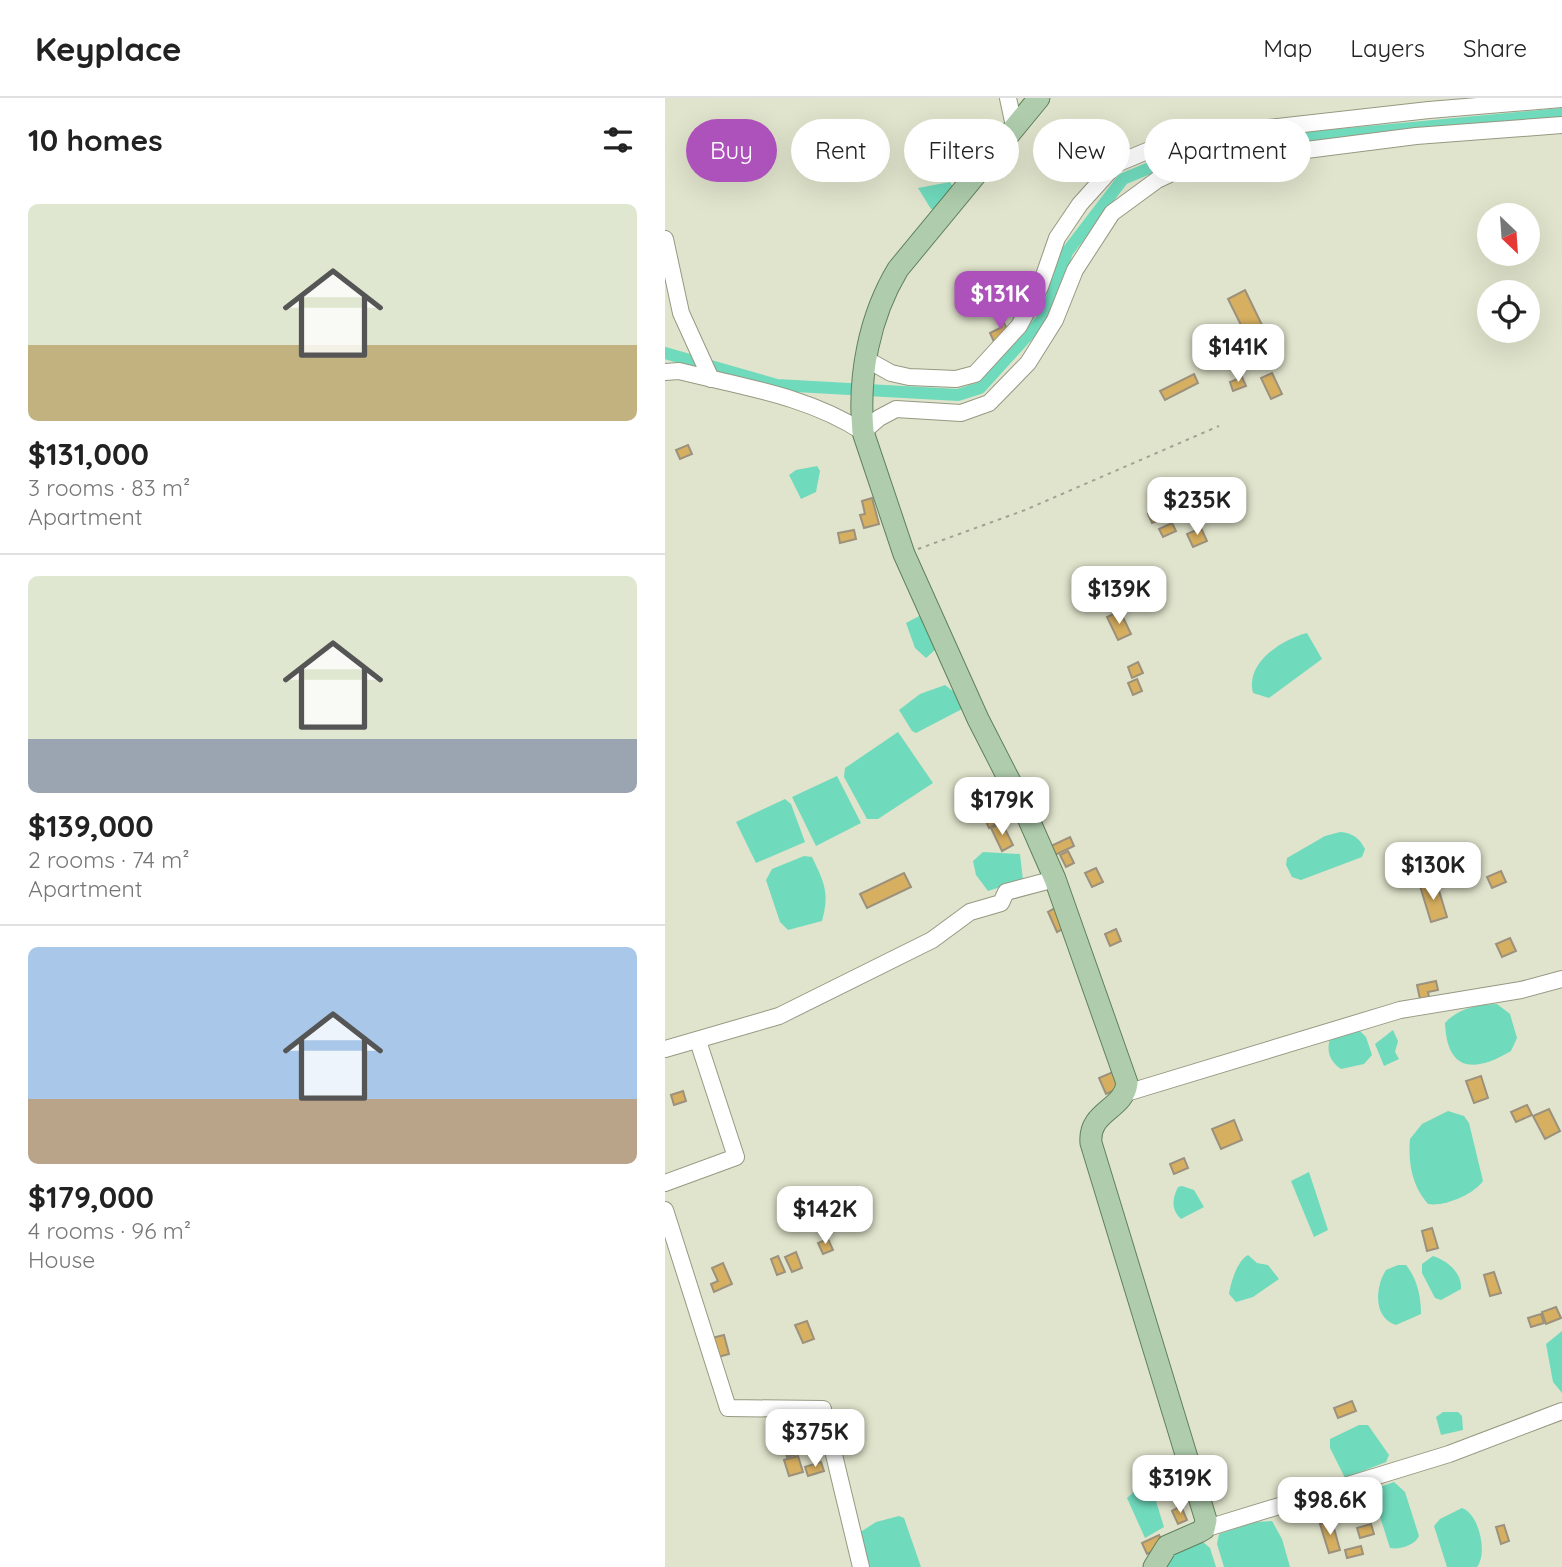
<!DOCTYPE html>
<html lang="en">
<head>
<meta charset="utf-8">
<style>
  body { margin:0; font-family:Quicksand,sans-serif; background:#f2f2f2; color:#222; height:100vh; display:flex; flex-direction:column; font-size:26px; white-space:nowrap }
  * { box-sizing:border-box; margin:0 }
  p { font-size:23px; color:#767676 }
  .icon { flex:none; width:38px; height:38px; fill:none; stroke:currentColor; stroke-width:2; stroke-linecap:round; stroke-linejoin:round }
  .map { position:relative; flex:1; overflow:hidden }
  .side { display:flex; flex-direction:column; background:#fff; width:665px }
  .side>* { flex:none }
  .hud { position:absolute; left:21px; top:21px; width:665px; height:63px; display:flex; gap:14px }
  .needle { width:46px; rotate:155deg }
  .controls { position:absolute; left:812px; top:105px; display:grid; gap:14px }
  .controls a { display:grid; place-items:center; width:63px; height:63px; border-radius:50%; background:#fff; box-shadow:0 7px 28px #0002; font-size:35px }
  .price { position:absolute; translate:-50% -60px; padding:0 16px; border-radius:14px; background:#fff; color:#222; font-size:23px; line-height:46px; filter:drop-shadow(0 2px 4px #0008) }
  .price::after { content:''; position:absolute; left:50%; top:42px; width:21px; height:16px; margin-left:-10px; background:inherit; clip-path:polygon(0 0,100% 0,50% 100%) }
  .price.current { background:#ad51bb; color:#fff }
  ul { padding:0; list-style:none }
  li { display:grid; align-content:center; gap:14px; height:371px; padding:0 28px }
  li+li { border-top:2px solid #e0e0e0 }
  li span { display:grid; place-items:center; height:217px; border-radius:10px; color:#555 }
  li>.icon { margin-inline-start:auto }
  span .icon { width:126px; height:126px; fill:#fffc; stroke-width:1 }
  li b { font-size:30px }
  h2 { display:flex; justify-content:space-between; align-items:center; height:84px; padding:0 28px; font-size:30px }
  .pill { padding:0 24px; border-radius:32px; background:#fff; box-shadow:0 7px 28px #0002; font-size:24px; line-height:63px }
  .pill.current { background:#ad51bb; color:#fff }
  header { display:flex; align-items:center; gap:42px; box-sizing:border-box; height:98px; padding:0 35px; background:#fff; border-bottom:2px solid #e0e0e0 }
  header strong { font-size:33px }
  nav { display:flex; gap:38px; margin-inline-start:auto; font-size:24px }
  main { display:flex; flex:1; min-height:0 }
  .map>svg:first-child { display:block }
  .water { fill:#70dabd }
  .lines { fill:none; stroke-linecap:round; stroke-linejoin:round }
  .canal { stroke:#70dabd; stroke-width:12 }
  .building { fill:#d7af60; stroke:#9c917c; stroke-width:2 }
  .minor-casing { stroke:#969982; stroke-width:18 }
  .major-casing { stroke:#5f815b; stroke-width:23 }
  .path { stroke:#9fa28f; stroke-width:2; stroke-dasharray:3.5 5; stroke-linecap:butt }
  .minor { stroke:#fff; stroke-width:16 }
  .major { stroke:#afcdad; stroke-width:21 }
</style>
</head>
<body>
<header>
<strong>Keyplace</strong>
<nav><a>Map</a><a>Layers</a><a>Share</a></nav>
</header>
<main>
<section class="side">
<h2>10 homes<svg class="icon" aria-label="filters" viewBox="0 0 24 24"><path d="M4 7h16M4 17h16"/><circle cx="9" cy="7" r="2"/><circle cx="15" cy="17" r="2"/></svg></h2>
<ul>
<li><span style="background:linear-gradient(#dfe7d0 65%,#c2b280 0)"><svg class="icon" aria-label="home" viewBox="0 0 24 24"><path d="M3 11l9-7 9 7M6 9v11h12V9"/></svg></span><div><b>$131,000</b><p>3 rooms · 83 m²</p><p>Apartment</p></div></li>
<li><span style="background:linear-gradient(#dfe7d0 75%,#9aa5b1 0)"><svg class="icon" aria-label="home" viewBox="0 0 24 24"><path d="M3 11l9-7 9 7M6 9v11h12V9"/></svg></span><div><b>$139,000</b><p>2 rooms · 74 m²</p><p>Apartment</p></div></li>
<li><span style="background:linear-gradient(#a9c7e8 70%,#b9a48a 0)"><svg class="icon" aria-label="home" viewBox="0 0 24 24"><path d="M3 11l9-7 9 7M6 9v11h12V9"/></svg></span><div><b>$179,000</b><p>4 rooms · 96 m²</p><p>House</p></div></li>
</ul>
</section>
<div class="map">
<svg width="897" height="1469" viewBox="0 0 897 1469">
  <rect width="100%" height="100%" fill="#e1e4cc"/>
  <!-- water -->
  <g class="water">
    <path d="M 285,84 L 288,89 L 270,111 L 266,111 L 253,90 Z"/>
    <path d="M 152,368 L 155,373 L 151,394 L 136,401 L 124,377 L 131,372 Z"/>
    <path d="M 258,516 L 271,551 L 261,560 L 250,550 L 241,525 Z"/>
    <path d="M 642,535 L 657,561 L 604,600 L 588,595 C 580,565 616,542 642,535 Z"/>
    <path d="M 280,587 L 293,597 L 299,610 L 251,635 L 247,633 L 234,612 L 255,596 Z"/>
    <path d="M 233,634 L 268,685 L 213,721 L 202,721 L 179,679 L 180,670 Z"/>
    <path d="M 172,678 L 196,725 L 151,748 L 127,699 Z"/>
    <path d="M 120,701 L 126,706 L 140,744 L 91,765 L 71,724 Z"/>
    <path d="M 675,734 C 688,735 694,740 700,751 L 697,759 L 636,782 L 627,779 L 621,767 L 622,760 L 660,738 Z"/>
    <path d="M 318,754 L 355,756 L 358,782 L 323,793 L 311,777 L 308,763 Z"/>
    <path d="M 139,758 L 147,759 C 159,784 165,795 157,823 L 123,832 L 115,824 L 101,782 L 107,771 Z"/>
    <path d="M 832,906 L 845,916 L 852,940 L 846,953 C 809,975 782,974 780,925 C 792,911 813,906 832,906 Z"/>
    <path d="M 693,931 L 701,939 L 707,957 L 699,966 L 676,971 C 665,964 661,953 665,941 Z"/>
    <path d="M 728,932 L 733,943 L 730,954 L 734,961 L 719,968 L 710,946 Z"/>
    <path d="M 783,1013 L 799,1018 L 804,1025 L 818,1083 C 809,1096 780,1109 763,1106 C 747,1088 743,1065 745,1041 L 757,1026 Z"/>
    <path d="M 644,1074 L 663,1132 L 649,1139 L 626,1083 Z"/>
    <path d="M 517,1088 L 529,1092 L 539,1109 L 516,1121 C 506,1112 507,1101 513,1089 Z"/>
    <path d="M 583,1157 L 592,1165 L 603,1167 L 614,1181 L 588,1199 L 571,1204 L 564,1196 C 566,1184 572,1163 583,1157 Z"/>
    <path d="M 768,1158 C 783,1163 797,1175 796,1191 L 776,1202 L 770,1200 L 757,1175 L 757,1166 Z"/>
    <path d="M 733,1167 L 741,1167 C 752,1180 756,1199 756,1216 L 731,1227 C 708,1220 710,1189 721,1172 Z"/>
    <path d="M 897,1233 L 897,1295 L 888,1284 L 881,1246 Z"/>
    <path d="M 778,1314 L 793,1314 L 797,1318 L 798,1332 L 776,1337 L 771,1319 Z"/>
    <path d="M 694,1327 L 703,1327 L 724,1357 L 721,1364 L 680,1380 L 665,1350 L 665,1341 Z"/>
    <path d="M 729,1384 L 740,1394 L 754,1438 C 750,1447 735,1452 725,1450 L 708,1397 L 712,1390 Z"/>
    <path d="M 481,1390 L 490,1400 L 499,1429 L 480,1440 L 462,1400 L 471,1392 Z"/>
    <path d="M 797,1410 C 814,1416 823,1455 812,1469 L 782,1469 L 769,1428 L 775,1421 Z"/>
    <path d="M 234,1418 L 239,1420 L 256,1469 L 203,1469 L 194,1435 L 211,1424 Z"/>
    <path d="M 607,1423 L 617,1441 L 625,1469 L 559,1469 L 552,1446 L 554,1436 L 591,1424 Z"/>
    <path d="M 538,1444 L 545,1450 L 551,1469 L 501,1469 L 506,1456 Z"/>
  </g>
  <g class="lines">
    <!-- canal -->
    <path class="canal" d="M 0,255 L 112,287 L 293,297 L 315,290 L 381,217 L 402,154 L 458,81 L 533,50 L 897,16"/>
  </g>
  <!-- building -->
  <g class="building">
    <path d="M 580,192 L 597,227 L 580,235 L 563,201 Z"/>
    <path d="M 340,216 L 341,220 L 338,222 L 344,237 L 329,244 L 325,235 L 337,229 L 333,220 Z"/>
    <path d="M 607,275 L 617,296 L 606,301 L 596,280 Z"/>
    <path d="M 529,276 L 533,285 L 500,302 L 495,293 Z"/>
    <path d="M 577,279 L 581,288 L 568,293 L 565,284 Z"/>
    <path d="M 23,347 L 27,356 L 15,361 L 11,352 Z"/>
    <path d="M 207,400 L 214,426 L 199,430 L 195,417 L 200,416 L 197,403 Z"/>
    <path d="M 497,409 L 502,419 L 487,425 L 483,416 Z"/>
    <path d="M 507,425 L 511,433 L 498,439 L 494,431 Z"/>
    <path d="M 536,430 L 542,443 L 528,449 L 522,436 Z"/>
    <path d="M 189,432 L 191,441 L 175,445 L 173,435 Z"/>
    <path d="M 455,513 L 466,536 L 453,542 L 442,519 Z"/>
    <path d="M 473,564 L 478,575 L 467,580 L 463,569 Z"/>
    <path d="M 472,581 L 477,593 L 468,597 L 463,585 Z"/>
    <path d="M 335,713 L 339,722 L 324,730 L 320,721 Z"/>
    <path d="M 337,725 L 348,747 L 337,753 L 326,730 Z"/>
    <path d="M 405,739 L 409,748 L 390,757 L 386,748 Z"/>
    <path d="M 403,753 L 409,765 L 401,769 L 395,757 Z"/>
    <path d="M 431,770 L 438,784 L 427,789 L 420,775 Z"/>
    <path d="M 836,773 L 841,784 L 827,790 L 822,779 Z"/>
    <path d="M 239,775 L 246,789 L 202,810 L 195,796 Z"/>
    <path d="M 771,783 L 782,819 L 766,824 L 755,788 Z"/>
    <path d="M 392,809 L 401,829 L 392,834 L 383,814 Z"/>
    <path d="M 451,831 L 456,843 L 445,848 L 440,836 Z"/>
    <path d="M 845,840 L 851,853 L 837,859 L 831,846 Z"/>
    <path d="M 771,883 L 773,892 L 763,894 L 764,899 L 755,901 L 752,887 Z"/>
    <path d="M 448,974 L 455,990 L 441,996 L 434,980 Z"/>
    <path d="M 816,978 L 823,1000 L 809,1005 L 801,983 Z"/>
    <path d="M 18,993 L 21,1003 L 9,1007 L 6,997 Z"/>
    <path d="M 862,1007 L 867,1017 L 851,1024 L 846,1014 Z"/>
    <path d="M 884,1011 L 895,1033 L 880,1041 L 868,1018 Z"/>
    <path d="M 569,1022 L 577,1042 L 556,1051 L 547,1031 Z"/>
    <path d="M 519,1060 L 523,1070 L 509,1076 L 505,1066 Z"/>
    <path d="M 163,1110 L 171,1129 L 160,1134 L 152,1115 Z"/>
    <path d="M 767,1130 L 773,1150 L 762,1153 L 757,1133 Z"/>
    <path d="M 163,1141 L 168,1152 L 158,1156 L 153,1145 Z"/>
    <path d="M 131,1154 L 137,1170 L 127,1174 L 120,1159 Z"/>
    <path d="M 113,1158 L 120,1174 L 112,1177 L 106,1161 Z"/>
    <path d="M 58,1165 L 67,1186 L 49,1194 L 46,1186 L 53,1183 L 47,1170 Z"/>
    <path d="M 829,1174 L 836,1195 L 825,1198 L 819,1177 Z"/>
    <path d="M 891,1209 L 896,1220 L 881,1226 L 877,1214 Z"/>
    <path d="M 876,1216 L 879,1225 L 866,1229 L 863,1220 Z"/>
    <path d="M 142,1223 L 149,1241 L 138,1245 L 130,1227 Z"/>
    <path d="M 59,1237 L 64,1256 L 53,1259 L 47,1240 Z"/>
    <path d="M 687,1303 L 691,1313 L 673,1320 L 669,1310 Z"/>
    <path d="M 146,1328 L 149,1338 L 132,1344 L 128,1334 Z"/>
    <path d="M 126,1337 L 132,1356 L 122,1359 L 116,1340 Z"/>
    <path d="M 133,1358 L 138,1374 L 124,1378 L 119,1362 Z"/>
    <path d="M 156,1364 L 159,1373 L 143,1378 L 140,1369 Z"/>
    <path d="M 516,1408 L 522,1422 L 513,1426 L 507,1413 Z"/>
    <path d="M 667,1423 L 675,1452 L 664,1455 L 655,1426 Z"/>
    <path d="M 706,1426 L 709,1436 L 695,1440 L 692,1430 Z"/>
    <path d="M 839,1427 L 844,1443 L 836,1446 L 831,1429 Z"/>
    <path d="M 494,1437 L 499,1448 L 482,1456 L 477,1445 Z"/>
    <path d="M 696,1448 L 698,1456 L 682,1460 L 680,1452 Z"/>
  </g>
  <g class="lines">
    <defs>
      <g id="minor">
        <path d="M 343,0 L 349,28"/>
        <path d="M 0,141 L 16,215 L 46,281"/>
        <path d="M 201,261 L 226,275 L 244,279 L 291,281 L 310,276 L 354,228 L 375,189 L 392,140 L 415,106 L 451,66 L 513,40 L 764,12 L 897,1"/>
        <path d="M 0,274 L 14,273 C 78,289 143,298 198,334 L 214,320 L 231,311 L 296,315 L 324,305 L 363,265 L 390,222 L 410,172 L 447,115 L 492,82 L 524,67 L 751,38 L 897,27"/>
        <path d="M 0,951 L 114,918 L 267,842 L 305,814 L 336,805 L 341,794 L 390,781"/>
        <path d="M 458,996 L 735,912 L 856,892 L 897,881"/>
        <path d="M 0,1085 L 71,1059 L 33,943"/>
        <path d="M 0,1112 L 63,1310 L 158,1311 L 196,1469"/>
        <path d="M 539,1431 L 784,1356 L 897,1313"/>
      </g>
      <path id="major" d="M 374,0 L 233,171 C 204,219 193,278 198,334 L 239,456 L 313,621 L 360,713 L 390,781 L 462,985 C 459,1012 423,1013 426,1045 L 541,1422 L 539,1431 L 534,1434 L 502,1448 L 489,1469"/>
    </defs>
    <!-- minor casing -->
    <use href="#minor" class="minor-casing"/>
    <!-- major casing -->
    <use href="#major" class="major-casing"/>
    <!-- path -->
    <path class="path" d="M 253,451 L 360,412 L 554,328"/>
    <!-- minor -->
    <use href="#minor" class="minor"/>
    <!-- major -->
    <use href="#major" class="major"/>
  </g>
</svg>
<div class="controls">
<a><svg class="needle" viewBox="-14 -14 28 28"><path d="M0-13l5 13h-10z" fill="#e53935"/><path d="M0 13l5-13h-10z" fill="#767676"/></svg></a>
<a><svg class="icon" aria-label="locate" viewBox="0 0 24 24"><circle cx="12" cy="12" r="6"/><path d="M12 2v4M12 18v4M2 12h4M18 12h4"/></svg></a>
</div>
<b class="price current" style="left:335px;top:233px">$131K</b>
<b class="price" style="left:573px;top:286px">$141K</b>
<b class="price" style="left:532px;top:439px">$235K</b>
<b class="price" style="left:454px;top:528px">$139K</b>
<b class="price" style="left:337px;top:739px">$179K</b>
<b class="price" style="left:768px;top:804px">$130K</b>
<b class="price" style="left:160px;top:1148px">$142K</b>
<b class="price" style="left:150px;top:1371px">$375K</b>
<b class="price" style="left:515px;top:1417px">$319K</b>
<b class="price" style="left:665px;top:1439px">$98.6K</b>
<div class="hud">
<a class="pill current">Buy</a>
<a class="pill">Rent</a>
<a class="pill">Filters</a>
<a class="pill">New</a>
<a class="pill">Apartment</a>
</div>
</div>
</main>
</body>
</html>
